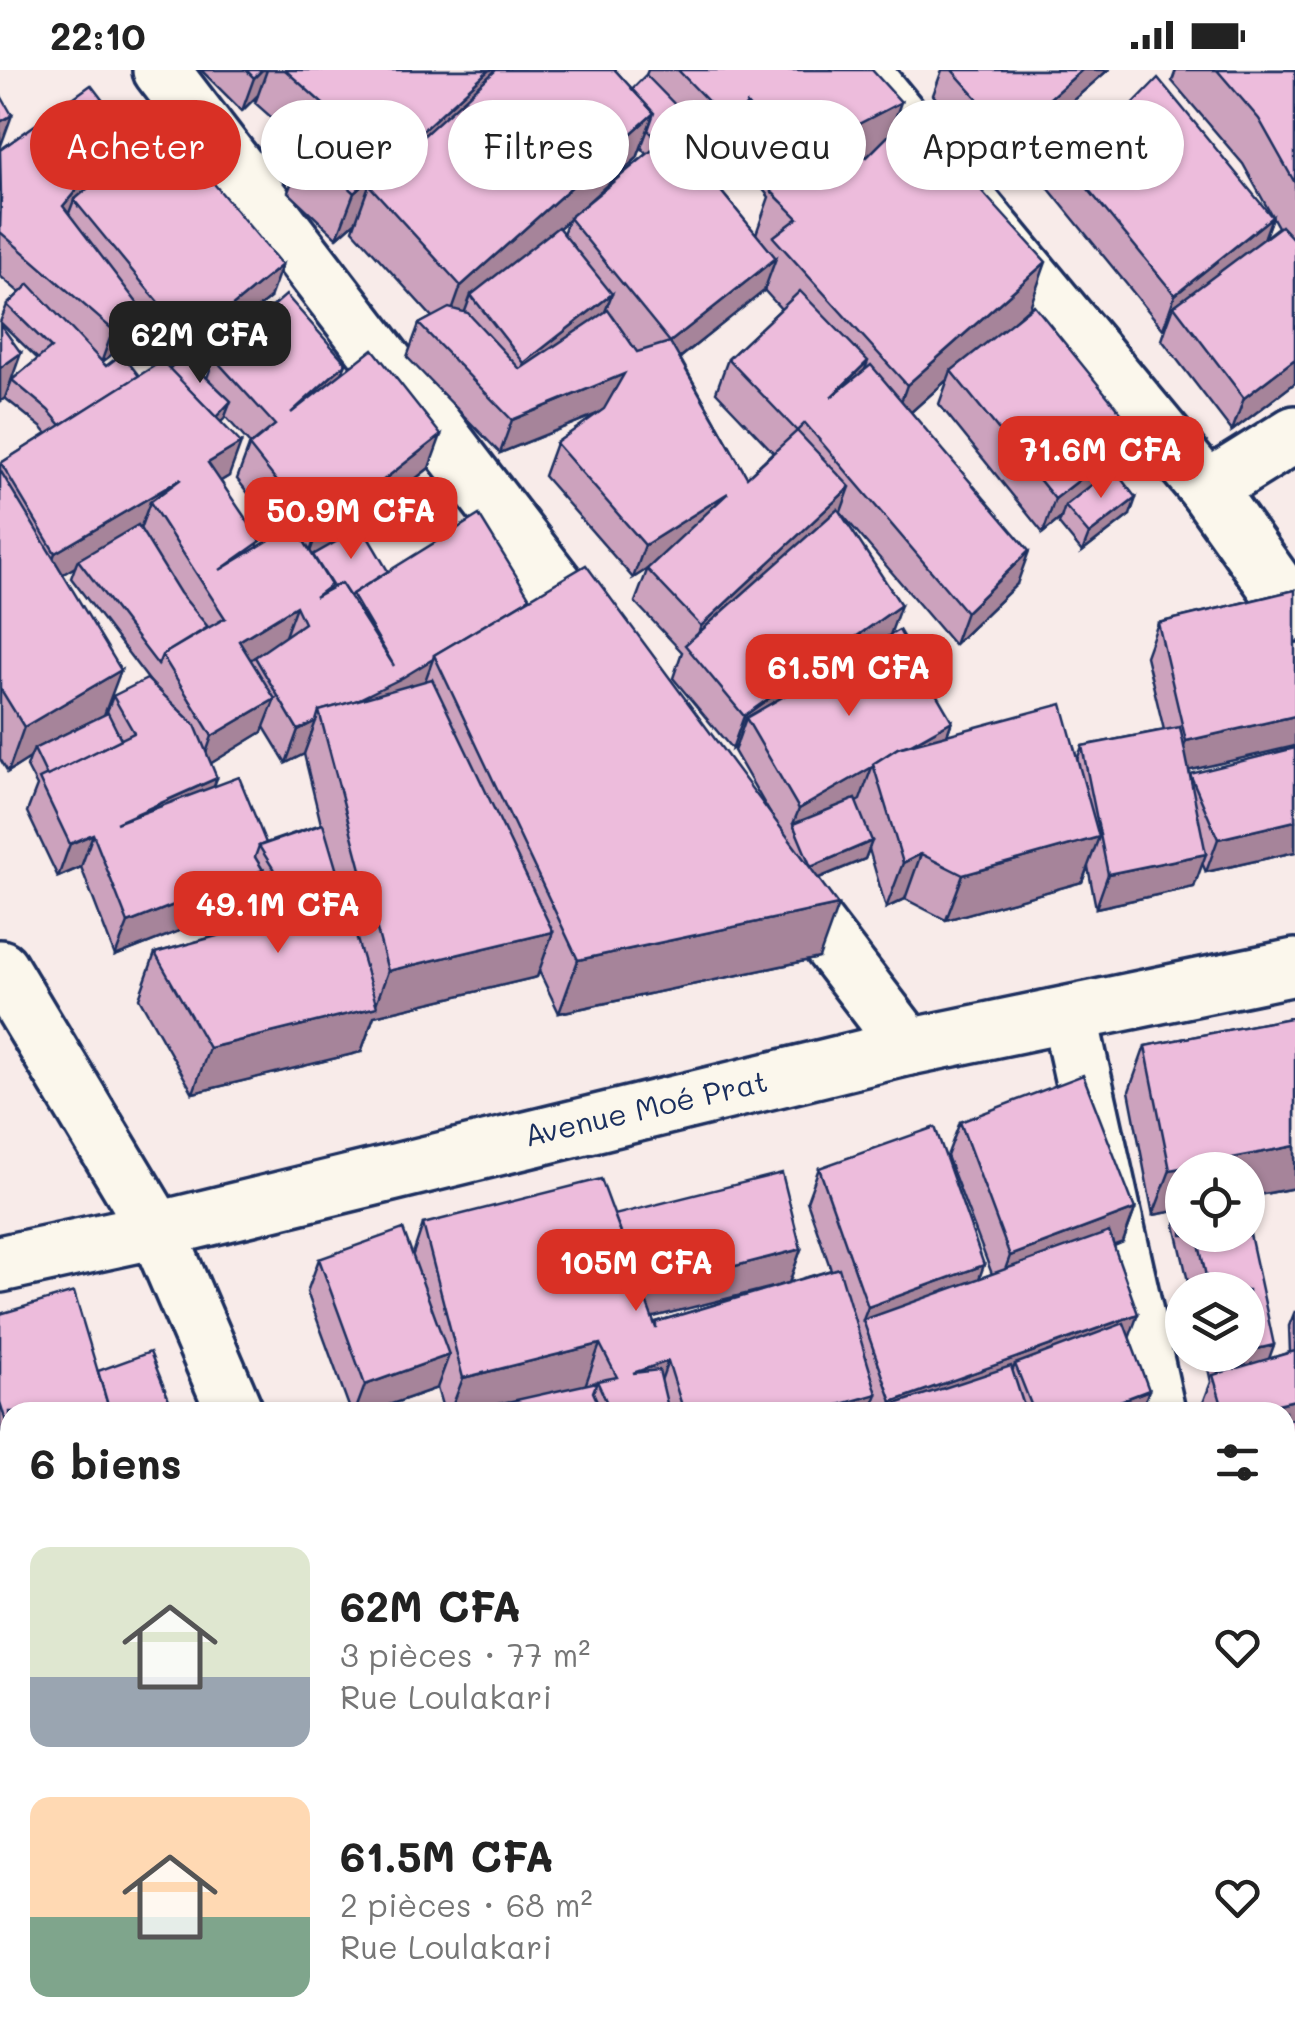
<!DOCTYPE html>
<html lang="fr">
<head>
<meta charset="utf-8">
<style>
  body { margin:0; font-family:Mali,sans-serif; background:#f6f6f6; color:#222; height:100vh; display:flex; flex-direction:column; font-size:38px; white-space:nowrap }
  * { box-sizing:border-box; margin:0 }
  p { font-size:32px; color:#767676 }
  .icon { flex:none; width:55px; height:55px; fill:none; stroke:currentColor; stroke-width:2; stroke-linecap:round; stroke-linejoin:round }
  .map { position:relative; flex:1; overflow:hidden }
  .drawer { position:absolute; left:0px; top:1332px; width:1295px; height:642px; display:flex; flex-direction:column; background:#fff; border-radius:30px 30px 0 0; box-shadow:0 2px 8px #0004 }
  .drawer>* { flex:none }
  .top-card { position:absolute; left:30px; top:30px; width:1235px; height:90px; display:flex; gap:20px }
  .fabs { position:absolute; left:1165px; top:1082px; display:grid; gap:20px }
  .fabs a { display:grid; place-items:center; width:100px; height:100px; border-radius:50%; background:#fff; box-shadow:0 2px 8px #0004; font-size:50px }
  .price { position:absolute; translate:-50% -85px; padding:0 22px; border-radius:20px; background:#d93025; color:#fff; font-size:32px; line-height:65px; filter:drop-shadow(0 2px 5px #0008) }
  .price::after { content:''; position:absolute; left:50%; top:60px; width:30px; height:22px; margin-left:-15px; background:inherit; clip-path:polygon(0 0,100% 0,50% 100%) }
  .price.selected { background:#222; color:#fff }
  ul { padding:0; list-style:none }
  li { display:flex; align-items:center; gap:30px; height:250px; padding:0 30px }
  li span { display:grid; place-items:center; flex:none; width:280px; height:200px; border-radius:20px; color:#555 }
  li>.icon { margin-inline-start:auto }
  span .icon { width:120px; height:120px; fill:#fffc; stroke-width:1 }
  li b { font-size:42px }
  h2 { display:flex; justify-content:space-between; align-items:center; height:120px; padding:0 30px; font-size:42px }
  .pill { padding:0 35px; border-radius:45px; background:#fff; box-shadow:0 2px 8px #0004; font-size:35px; line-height:90px }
  .pill.selected { background:#d93025; color:#fff }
  .status { display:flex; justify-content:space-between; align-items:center; height:70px; padding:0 50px; background:#fff; direction:ltr }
  .status svg { height:28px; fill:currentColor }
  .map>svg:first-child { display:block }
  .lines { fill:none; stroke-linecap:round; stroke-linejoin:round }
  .street-casing { stroke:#1b2f5e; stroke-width:62 }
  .secondary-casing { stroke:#1b2f5e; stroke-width:62 }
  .street { stroke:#fbf7ec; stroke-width:55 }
  .secondary { stroke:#fbf7ec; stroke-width:55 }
  .wall { fill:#cca2bd; stroke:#1b2f5e; stroke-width:2.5; fill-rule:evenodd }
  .shaded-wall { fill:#a6849a; stroke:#1b2f5e; stroke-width:2.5 }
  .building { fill:#edbcdc; stroke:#1b2f5e; stroke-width:2.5 }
  .labels { text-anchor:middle; stroke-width:8; stroke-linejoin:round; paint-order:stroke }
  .street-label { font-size:30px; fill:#1b2f5e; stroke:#fbf7ec }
</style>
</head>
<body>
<div class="status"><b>22:10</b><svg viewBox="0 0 49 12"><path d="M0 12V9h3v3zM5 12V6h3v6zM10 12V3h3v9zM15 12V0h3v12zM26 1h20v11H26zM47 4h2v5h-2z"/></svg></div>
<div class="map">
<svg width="1295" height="1974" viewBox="0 0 1295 1974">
  <rect width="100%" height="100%" fill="#f8ebe9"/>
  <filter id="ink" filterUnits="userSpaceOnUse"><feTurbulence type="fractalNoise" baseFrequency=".01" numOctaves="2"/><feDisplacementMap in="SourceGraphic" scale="20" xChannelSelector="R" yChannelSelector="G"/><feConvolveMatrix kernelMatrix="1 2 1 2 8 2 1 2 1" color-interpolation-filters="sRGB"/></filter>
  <g filter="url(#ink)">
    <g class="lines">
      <defs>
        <g id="street">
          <path d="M 161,0 L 600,573"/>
          <path d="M 860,0 L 1207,419 L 1295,543"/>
          <path d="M 1207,419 L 1295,364"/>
          <path d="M 780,808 L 909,977"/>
          <path d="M 0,898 L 157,1160 L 235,1342"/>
          <path d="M 1069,945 L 1157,1342"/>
          <path d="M 505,1965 L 509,1974"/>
          <path d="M 830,1965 L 883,1974"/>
        </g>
        <path id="secondary" d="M 0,1194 L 157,1160 L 909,977 L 1295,897"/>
      </defs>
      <!-- street casing -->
      <use href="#street" class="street-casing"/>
      <!-- secondary casing -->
      <use href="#secondary" class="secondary-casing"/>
      <!-- street -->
      <use href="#street" class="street"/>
      <!-- secondary -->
      <use href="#secondary" class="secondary"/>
    </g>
    <!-- wall -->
    <g class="wall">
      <path d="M 201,0 L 615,0 L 632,19 L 646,5 L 648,0 L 872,0 L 889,64 L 1030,237 L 1006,258 L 1126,397 L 1117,404 L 1130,445 L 1082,482 L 1059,454 L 1061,448 L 1043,463 L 939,334 L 948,309 L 911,342 L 1017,514 L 954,575 L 841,443 L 889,566 L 952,651 L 947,665 L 1077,690 L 1082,676 L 1164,660 L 1146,586 L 1158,553 L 1295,520 L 1189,701 L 1190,705 L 1295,678 L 1295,782 L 1206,802 L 1202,793 L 1194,817 L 1096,838 L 1088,797 L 1082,812 L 946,850 L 905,829 L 886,838 L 869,779 L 865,789 L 819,808 L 819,888 L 559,943 L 539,901 L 537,907 L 374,946 L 361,982 L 193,1023 L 139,928 L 155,883 L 263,853 L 251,833 L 115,886 L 81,797 L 58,807 L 27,742 L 37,716 L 27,697 L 30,688 L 8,702 L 0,689 L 0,396 L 1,393 L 47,364 L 42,358 L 5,328 L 12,310 L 38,289 L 0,252 L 7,235 L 20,223 L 0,206 L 0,80 L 114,94 L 107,102 L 270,228 L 191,293 L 207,308 L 214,288 L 342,303 L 429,398 L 333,474 L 388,501 L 530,528 L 771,745 L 734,681 L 736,676 L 732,679 L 673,608 L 682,582 L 635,532 L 648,498 L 633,508 L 544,406 L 556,373 L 599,343 L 500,383 L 407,287 L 419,254 L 432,247 L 353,160 L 356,151 L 337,168 L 288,122 L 305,77 L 255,33 L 258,25 L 242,41 ZM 641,77 L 647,84 L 582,137 L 637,88 ZM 731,79 L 769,127 L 756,164 L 712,110 L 718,103 L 723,90 ZM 568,150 L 563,164 L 559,158 ZM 764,220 L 781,239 L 728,289 L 716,322 L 773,382 L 747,407 L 680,288 ZM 136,253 L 172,297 L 169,299 L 139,306 L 106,296 L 102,292 L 129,271 ZM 225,346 L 250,374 L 237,409 L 280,464 L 259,477 L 221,411 L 229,406 L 221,352 ZM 75,497 L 71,508 L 151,613 L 113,626 L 106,644 L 103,645 L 63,504 ZM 264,657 L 286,693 L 304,684 L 321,754 L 266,773 L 214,716 L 211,693 L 262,662 Z"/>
      <path d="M 942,0 L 1108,0 L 996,97 L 933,25 Z"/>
      <path d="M 1176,0 L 1295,0 L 1295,313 L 1232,361 L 1162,270 L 1167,255 L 1163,259 L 1049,119 L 1061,86 L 1272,147 L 1264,168 L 1278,157 L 1243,94 L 1172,11 Z"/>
      <path d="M 1295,947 L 1295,1118 L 1248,1127 L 1248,1100 L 1182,1100 L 1182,1165 L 1248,1165 L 1269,1289 L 1290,1282 L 1289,1256 L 1295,1241 L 1295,1862 L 1293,1862 L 1285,1771 L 1285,1342 L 1202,1342 L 1201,1338 L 1211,1312 L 1205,1285 L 1248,1285 L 1248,1220 L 1190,1220 L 1175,1155 L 1181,1140 L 1153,1145 L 1129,1021 L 1145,976 Z"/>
      <path d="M 960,1052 L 1135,1139 L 1123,1172 L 1114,1176 L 1141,1342 L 871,1342 L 871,1340 L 870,1342 L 444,1342 L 437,1318 L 369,1342 L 351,1342 L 307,1222 L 319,1189 L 413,1184 L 423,1154 L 614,1145 L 801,1179 L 789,1213 L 652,1247 L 655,1255 L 656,1252 L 831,1200 L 807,1131 L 819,1098 L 979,1209 L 992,1204 L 947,1086 Z"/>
      <path d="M 0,1244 L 10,1342 L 10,1561 L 0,1540 Z"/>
      <path d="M 10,1965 L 448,1965 L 445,1974 L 0,1974 Z"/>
      <path d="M 1079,1965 L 1285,1965 L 1295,1974 L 1093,1974 L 1077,1971 Z"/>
    </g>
    <!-- shaded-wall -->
    <g class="shaded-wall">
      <path d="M 262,0 L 267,0 L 258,25 L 242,41 L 254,8 Z"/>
      <path d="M 489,0 L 522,0 L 369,115 L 356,151 L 337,168 L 354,123 Z"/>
      <path d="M 1082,0 L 1108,0 L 996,97 L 1009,64 Z"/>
      <path d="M 901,32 L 885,77 L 781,131 L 777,127 L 791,89 Z"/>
      <path d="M 747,34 L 731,79 L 723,90 L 718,103 L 691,129 L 698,111 L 720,91 L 732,56 Z"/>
      <path d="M 654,43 L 637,88 L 476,233 L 471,225 L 464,244 L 445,261 L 461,216 Z"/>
      <path d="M 12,45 L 0,78 L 0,52 Z"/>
      <path d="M 126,61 L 114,94 L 78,136 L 74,130 L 66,151 L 63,136 Z"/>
      <path d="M 1272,147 L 1260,180 L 1174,236 L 1167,255 L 1163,259 L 1175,225 Z"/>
      <path d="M 776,188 L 764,221 L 658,305 L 670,272 Z"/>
      <path d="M 1046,192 L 1030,237 L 954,304 L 951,301 L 948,309 L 891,360 L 907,315 Z"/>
      <path d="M 282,195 L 270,228 L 178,304 L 190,271 Z"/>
      <path d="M 612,224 L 599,257 L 512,326 L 524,293 Z"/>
      <path d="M 141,238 L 129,271 L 101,293 L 113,260 Z"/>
      <path d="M 21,283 L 5,328 L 0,332 L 0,298 Z"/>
      <path d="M 1295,289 L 1295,313 L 1232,361 L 1244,328 Z"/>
      <path d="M 868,291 L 856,325 L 831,327 Z"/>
      <path d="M 346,293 L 334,326 L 291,343 Z"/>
      <path d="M 624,304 L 612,338 L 500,383 L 512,350 Z"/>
      <path d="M 231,331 L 224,349 L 201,373 L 208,356 Z"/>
      <path d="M 1138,364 L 1126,397 L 1070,441 L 1065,436 L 1061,448 L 1043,463 L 1055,429 Z"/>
      <path d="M 441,365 L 429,398 L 305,496 L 317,462 Z"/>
      <path d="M 241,373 L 229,406 L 196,426 L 208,393 Z"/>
      <path d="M 181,409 L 150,432 L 140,459 L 78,490 L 75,497 L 43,516 L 55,483 Z"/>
      <path d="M 850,417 L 838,450 L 691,583 L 701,556 Z"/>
      <path d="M 728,423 L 716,456 L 633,508 L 645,475 Z"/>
      <path d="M 1136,428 L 1130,445 L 1082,482 L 1089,464 Z"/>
      <path d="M 1029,481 L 1017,514 L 954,575 L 966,542 Z"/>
      <path d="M 901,535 L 889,568 L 746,648 L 736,676 L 732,679 L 744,646 Z"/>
      <path d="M 296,536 L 284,569 L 227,604 L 239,571 Z"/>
      <path d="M 433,589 L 421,622 L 321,648 Z"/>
      <path d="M 121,600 L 104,645 L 34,679 L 30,688 L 8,702 L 24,657 Z"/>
      <path d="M 275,629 L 262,662 L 200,700 L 212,666 Z"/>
      <path d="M 1295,646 L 1295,676 L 1174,704 L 1186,671 Z"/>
      <path d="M 316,651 L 304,684 L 286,693 L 298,660 Z"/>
      <path d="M 952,651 L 940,684 L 874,696 Z"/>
      <path d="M 872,697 L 860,730 L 798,765 L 793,754 L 799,739 Z"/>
      <path d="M 217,708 L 205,741 L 116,753 Z"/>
      <path d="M 1295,751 L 1295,782 L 1206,802 L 1218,769 Z"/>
      <path d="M 93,764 L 81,797 L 58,807 L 70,774 Z"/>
      <path d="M 1099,767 L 1082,812 L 946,850 L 963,805 Z"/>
      <path d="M 872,771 L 865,789 L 804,814 L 811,797 Z"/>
      <path d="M 921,784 L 905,829 L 886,838 L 903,793 Z"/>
      <path d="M 1206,784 L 1194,817 L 1096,838 L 1108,804 Z"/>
      <path d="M 263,800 L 251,833 L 115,886 L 128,853 Z"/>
      <path d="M 838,835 L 819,888 L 559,943 L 578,890 Z"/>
      <path d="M 553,862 L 537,907 L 374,946 L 361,982 L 193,1023 L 209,978 L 375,937 L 388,901 Z"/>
      <path d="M 1295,1076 L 1295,1118 L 1248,1127 L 1248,1100 L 1182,1100 L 1182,1136 L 1181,1140 L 1153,1145 L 1170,1100 Z"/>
      <path d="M 1135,1139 L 1123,1172 L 998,1219 L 1010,1186 Z"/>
      <path d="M 801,1179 L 789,1213 L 622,1255 L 634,1222 Z"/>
      <path d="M 984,1195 L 972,1228 L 863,1250 L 868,1237 Z"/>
      <path d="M 1138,1244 L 1126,1277 L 1015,1294 L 1005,1321 L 888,1342 L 892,1332 Z"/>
      <path d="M 600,1274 L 584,1319 L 488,1342 L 450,1342 L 463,1308 Z"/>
      <path d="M 1274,1275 L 1262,1308 L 1215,1311 L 1224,1286 L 1248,1285 L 1248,1281 Z"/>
      <path d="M 449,1285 L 437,1318 L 369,1342 L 355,1342 L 365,1315 Z"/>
      <path d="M 668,1291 L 652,1336 L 633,1303 Z"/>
      <path d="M 1149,1320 L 1141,1342 L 1091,1342 Z"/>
      <path d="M 877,1324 L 870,1342 L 814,1342 Z"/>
      <path d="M 1295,1330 L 1295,1360 L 1285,1362 L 1285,1342 L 1243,1342 Z"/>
      <path d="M 1295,1626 L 1295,1665 L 1285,1669 L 1285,1630 Z"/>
      <path d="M 1295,1719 L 1285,1747 L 1285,1722 Z"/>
      <path d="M 10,1749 L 10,1779 L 0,1782 L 0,1752 Z"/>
      <path d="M 10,1946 L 10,1965 L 0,1974 L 0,1949 Z"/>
      <path d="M 427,1965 L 449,1965 L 445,1974 L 409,1974 Z"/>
      <path d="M 976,1965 L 999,1965 L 973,1974 Z"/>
    </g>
    <!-- building -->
    <g class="building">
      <path d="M 246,0 L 262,0 L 254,8 Z"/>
      <path d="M 285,0 L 489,0 L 354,123 L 305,77 L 333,43 Z"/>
      <path d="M 496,0 L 615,0 L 654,43 L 461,216 L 369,115 Z"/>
      <path d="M 678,0 L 872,0 L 901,32 L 791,89 L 747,34 L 732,56 Z"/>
      <path d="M 952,0 L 1082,0 L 1009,64 Z"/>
      <path d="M 1217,0 L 1295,0 L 1295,113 L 1259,49 Z"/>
      <path d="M 646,5 L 725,86 L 706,103 L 673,63 L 661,73 L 648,60 L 654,43 L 632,19 Z"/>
      <path d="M 1158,8 L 1272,147 L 1175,225 L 1061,86 L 1119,48 Z"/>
      <path d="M 91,15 L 126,61 L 63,136 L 141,238 L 113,260 L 0,162 L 1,127 L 0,80 Z"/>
      <path d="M 0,24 L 12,45 L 0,52 Z"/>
      <path d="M 911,43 L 1046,192 L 907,315 L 773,167 L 798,148 L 771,121 L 825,73 L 867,87 Z"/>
      <path d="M 164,54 L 282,195 L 190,271 L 74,130 Z"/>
      <path d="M 673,63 L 776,188 L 670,272 L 747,407 L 797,361 L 850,417 L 701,556 L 647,499 L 728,423 L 645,475 L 556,373 L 604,339 L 624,304 L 512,350 L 419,254 L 449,238 L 468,243 L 520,299 L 608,240 L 637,282 L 670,272 L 569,148 Z"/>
      <path d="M 1281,156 L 1295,171 L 1295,289 L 1244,328 L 1174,236 Z"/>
      <path d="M 558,157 L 612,224 L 524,293 L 471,225 Z"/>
      <path d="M 29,214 L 106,296 L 122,284 L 139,306 L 61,355 L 48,340 L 12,310 L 51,278 L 7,235 Z"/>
      <path d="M 800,221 L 868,291 L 831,327 L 871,295 L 1029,481 L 966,542 L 805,353 L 797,361 L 728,289 Z"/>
      <path d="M 286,225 L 346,293 L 291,343 L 373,279 L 441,365 L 317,462 L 249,376 L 275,355 L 214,288 Z"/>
      <path d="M 1034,235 L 1138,364 L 1055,429 L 951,301 Z"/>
      <path d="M 0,254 L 21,283 L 0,298 Z"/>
      <path d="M 183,285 L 231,331 L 216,347 L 169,299 Z"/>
      <path d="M 162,291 L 241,373 L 208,393 L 261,471 L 220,500 L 294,455 L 331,515 L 315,527 L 341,513 L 394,596 L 352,524 L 479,445 L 530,528 L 434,585 L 433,589 L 402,608 L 355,631 L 319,641 L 316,651 L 298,660 L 255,587 L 304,553 L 296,536 L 239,571 L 275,629 L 212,666 L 162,585 L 225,548 L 150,432 L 181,409 L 55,483 L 1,393 Z"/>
      <path d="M 1113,398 L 1136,428 L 1089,464 L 1065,436 Z"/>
      <path d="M 0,400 L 121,600 L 24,657 L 0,618 Z"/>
      <path d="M 838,439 L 901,535 L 744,646 L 685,575 Z"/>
      <path d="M 138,455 L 180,523 L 208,557 L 162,585 L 158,595 L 78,490 Z"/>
      <path d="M 362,457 L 388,501 L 352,524 L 350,527 L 341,513 L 333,517 L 313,485 Z"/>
      <path d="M 586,495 L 838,835 L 578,890 L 434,585 Z"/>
      <path d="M 1295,520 L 1295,646 L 1186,671 L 1158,553 Z"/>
      <path d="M 899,560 L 952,651 L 911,674 L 898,678 L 873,694 L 874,696 L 799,739 L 746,648 Z"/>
      <path d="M 147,609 L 195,655 L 217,708 L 116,753 L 239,707 L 266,773 L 259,776 L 255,787 L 263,800 L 128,853 L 93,764 L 70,774 L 39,709 L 134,663 L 113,626 Z"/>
      <path d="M 432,609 L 553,862 L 388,901 L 319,641 Z"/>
      <path d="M 1062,634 L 1099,767 L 963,805 L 921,784 L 903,793 L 873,694 L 898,678 Z"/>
      <path d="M 108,643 L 121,669 L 47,706 L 34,679 Z"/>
      <path d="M 1180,657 L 1206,784 L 1108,804 L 1082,676 Z"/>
      <path d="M 1295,678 L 1295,751 L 1218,769 L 1190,704 Z"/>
      <path d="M 855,729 L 872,771 L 811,797 L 793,754 Z"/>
      <path d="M 323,754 L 377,937 L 209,978 L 155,883 L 301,843 L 259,776 Z"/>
      <path d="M 1295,947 L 1295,1076 L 1170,1100 L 1145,976 Z"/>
      <path d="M 1083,1005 L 1135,1139 L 1010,1186 L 960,1052 Z"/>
      <path d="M 935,1057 L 984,1195 L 868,1237 L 819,1098 Z"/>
      <path d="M 782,1103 L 801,1179 L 642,1220 L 614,1145 Z"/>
      <path d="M 601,1109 L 656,1258 L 656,1252 L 839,1198 L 877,1324 L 814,1342 L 684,1342 L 668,1291 L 633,1303 L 659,1300 L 669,1342 L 611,1342 L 597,1311 L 617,1307 L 600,1274 L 463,1308 L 423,1154 Z"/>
      <path d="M 1248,1155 L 1274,1275 L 1248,1281 L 1248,1220 L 1209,1220 L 1197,1165 L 1248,1165 Z"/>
      <path d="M 403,1159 L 449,1285 L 365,1315 L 319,1189 Z"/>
      <path d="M 1109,1162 L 1138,1244 L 892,1332 L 863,1250 Z"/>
      <path d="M 74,1222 L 110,1342 L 10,1342 L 10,1365 L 0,1332 L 0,1244 Z"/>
      <path d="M 1124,1253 L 1149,1320 L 1091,1342 L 1034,1342 L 1015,1294 Z"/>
      <path d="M 1295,1281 L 1295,1330 L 1243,1342 L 1224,1342 L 1213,1305 Z"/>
      <path d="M 150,1282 L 174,1342 L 110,1342 L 98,1301 Z"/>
      <path d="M 1011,1296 L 1026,1342 L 871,1342 Z"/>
      <path d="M 597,1312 L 593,1322 L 602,1342 L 462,1342 Z"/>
      <path d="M 868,1336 L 870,1342 L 844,1342 Z"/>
      <path d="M 1295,1348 L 1295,1385 L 1285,1388 L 1285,1351 Z"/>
      <path d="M 0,1359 L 10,1403 L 10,1502 L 0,1481 Z"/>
      <path d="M 1295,1385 L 1295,1501 L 1285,1506 L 1285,1388 Z"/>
      <path d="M 1295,1501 L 1295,1626 L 1285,1630 L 1285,1506 Z"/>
      <path d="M 10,1608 L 10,1749 L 0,1752 L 0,1611 Z"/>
      <path d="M 1295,1638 L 1295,1719 L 1285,1722 L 1285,1641 Z"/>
      <path d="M 10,1770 L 10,1946 L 0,1949 L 0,1773 Z"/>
      <path d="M 1285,1893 L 1295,1935 L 1295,1974 L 1238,1965 L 1285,1965 Z"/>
      <path d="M 10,1964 L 43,1965 L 47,1974 L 0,1974 L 0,1970 Z"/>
      <path d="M 52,1965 L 342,1965 L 347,1974 L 58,1974 Z"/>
      <path d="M 348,1965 L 427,1965 L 409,1974 L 353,1974 Z"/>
      <path d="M 753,1965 L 764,1965 L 768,1974 L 732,1974 Z"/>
      <path d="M 800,1965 L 853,1965 L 857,1974 L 777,1974 Z"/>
    </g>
  </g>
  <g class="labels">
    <!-- street labels -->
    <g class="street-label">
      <text transform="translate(646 1039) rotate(-13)" y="10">Avenue Moé Prat</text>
    </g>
  </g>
</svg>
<div class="fabs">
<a><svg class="icon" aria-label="locate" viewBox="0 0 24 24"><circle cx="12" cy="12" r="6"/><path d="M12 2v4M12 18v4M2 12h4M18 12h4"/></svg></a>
<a><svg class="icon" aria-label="layers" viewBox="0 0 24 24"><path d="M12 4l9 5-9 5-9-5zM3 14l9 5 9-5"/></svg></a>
</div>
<b class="price selected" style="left:200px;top:316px">62M CFA</b>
<b class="price" style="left:1101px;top:431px">71.6M CFA</b>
<b class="price" style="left:351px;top:492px">50.9M CFA</b>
<b class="price" style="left:849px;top:649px">61.5M CFA</b>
<b class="price" style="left:278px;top:886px">49.1M CFA</b>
<b class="price" style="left:636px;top:1244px">105M CFA</b>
<div class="top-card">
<a class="pill selected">Acheter</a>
<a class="pill">Louer</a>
<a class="pill">Filtres</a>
<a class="pill">Nouveau</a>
<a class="pill">Appartement</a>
</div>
<section class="drawer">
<h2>6 biens<svg class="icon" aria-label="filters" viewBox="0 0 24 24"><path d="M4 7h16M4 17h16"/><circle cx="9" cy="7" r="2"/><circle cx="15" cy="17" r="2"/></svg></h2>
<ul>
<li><span style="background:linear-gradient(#dfe7d0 65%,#9aa5b1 0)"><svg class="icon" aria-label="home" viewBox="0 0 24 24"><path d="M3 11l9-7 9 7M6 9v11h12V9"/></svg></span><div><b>62M CFA</b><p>3 pièces · 77 m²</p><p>Rue Loulakari</p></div><svg class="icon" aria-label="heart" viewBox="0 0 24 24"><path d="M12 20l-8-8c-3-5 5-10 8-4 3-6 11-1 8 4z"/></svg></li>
<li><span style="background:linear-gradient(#ffd9b3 60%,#7fa58c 0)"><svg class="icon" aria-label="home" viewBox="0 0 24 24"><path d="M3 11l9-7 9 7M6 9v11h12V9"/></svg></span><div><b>61.5M CFA</b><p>2 pièces · 68 m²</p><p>Rue Loulakari</p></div><svg class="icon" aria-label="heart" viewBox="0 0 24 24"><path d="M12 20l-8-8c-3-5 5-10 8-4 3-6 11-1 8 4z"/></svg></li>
</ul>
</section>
</div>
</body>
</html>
